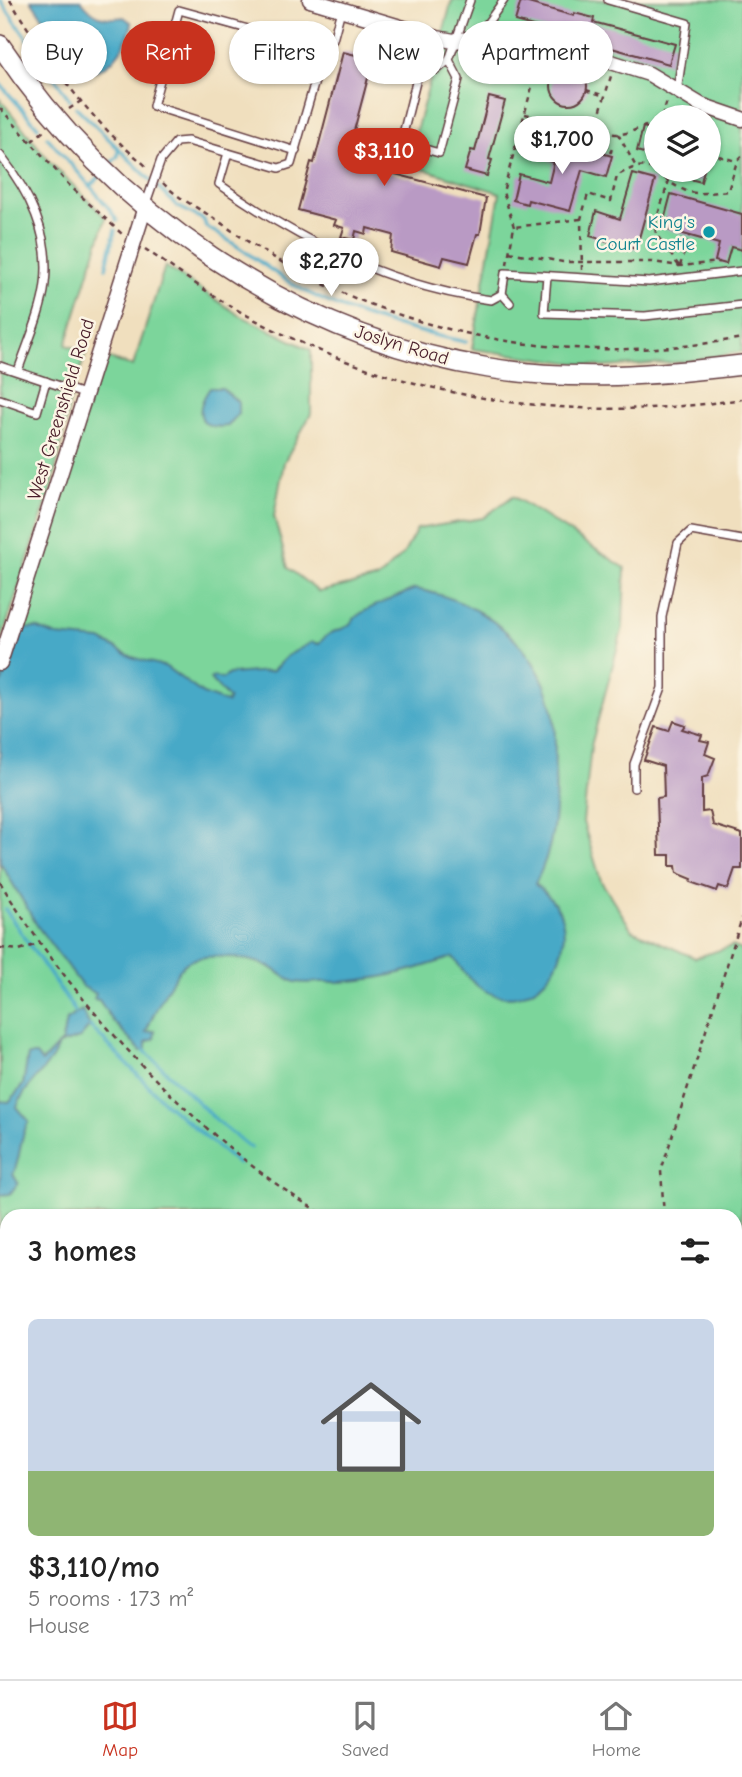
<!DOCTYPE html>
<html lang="en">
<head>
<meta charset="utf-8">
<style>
  body { margin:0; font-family:"Comic Neue",sans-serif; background:#f2f2f2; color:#222; height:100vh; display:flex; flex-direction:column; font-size:26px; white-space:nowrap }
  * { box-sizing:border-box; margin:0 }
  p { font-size:23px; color:#767676 }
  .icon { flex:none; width:38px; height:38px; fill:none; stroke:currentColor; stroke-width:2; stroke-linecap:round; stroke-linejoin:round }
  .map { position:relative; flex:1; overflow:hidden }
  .panel { position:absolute; left:0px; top:1209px; width:742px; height:471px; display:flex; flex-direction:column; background:#fff; border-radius:21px 21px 0 0; box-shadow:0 2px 5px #0004 }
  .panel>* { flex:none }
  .top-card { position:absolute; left:21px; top:21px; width:700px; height:63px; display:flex; gap:14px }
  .fabs { position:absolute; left:644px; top:105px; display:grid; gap:14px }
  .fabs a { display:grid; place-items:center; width:77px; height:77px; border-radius:50%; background:#fff; box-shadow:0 2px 5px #0004; font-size:35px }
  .price { position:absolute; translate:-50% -60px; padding:0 16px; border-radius:24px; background:#fff; color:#222; font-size:23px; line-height:46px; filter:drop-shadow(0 2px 4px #0008) }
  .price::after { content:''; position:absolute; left:50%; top:42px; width:21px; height:16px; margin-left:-10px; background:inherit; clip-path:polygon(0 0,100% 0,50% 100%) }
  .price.selected { background:#c8321e; color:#fff }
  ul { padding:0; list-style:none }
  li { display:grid; align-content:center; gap:14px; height:371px; padding:0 28px }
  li+li { border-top:2px solid #e0e0e0 }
  li span { display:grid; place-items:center; height:217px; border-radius:10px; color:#555 }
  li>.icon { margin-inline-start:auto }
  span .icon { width:126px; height:126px; fill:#fffc; stroke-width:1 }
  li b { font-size:30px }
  h2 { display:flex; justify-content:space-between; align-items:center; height:84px; padding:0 28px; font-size:30px }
  .chip { padding:0 24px; border-radius:32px; background:#fff; box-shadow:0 2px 5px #0004; font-size:24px; line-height:63px }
  .chip.selected { background:#c8321e; color:#fff }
  .dock { display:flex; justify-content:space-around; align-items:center; height:98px; border-top:2px solid #e0e0e0; background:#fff; font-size:19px; color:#767676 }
  .dock a { display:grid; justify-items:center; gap:4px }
  .dock .selected { color:#c8321e }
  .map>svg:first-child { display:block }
  .green { fill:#7bd59b; stroke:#627a63; stroke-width:2; fill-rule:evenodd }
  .water { fill:#47a9c7; stroke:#486479; stroke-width:2 }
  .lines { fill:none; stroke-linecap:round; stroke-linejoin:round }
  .stream { stroke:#47a9c7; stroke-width:3.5 }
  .building { fill:#b99ac4 }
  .lane-casing { stroke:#633c41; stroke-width:10 }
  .street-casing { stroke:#633c41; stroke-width:17 }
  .secondary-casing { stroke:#633c41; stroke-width:22 }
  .path { stroke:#633c41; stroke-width:2.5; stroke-dasharray:5 5; stroke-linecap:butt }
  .lane { stroke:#fff; stroke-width:7 }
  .street { stroke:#fff; stroke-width:14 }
  .secondary { stroke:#fff; stroke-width:19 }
  .culture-dot { fill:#0f9aa8; stroke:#fcf5e5; stroke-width:2.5 }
  .labels { text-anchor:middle; stroke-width:5; stroke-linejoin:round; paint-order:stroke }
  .culture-label { font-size:19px; fill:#0d838f; stroke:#fcf5e5; text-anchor:end }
  .street-label { font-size:19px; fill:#4a1f2b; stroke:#fcf5e5 }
</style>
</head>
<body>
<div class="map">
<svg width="742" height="1679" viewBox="0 0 742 1679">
  <rect width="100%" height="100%" fill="#fcf5e5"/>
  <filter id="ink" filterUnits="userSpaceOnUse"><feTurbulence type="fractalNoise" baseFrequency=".0143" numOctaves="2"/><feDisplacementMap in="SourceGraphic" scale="14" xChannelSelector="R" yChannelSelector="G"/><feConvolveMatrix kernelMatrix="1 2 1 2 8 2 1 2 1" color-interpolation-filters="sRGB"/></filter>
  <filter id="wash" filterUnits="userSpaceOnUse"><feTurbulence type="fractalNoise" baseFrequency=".00686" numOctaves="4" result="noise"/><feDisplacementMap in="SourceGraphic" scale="28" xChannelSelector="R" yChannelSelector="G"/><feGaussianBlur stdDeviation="1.57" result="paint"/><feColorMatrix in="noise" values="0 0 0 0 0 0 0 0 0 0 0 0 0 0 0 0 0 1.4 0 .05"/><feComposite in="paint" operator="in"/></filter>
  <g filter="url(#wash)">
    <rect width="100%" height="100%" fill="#f0dfbe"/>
    <!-- green -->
    <g class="green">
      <path d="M 452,0 L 742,0 L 742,352 L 684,362 L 603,367 L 472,349 L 500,193 L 407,164 ZM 656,117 L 709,117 L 709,170 L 656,170 Z"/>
      <path d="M 0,99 L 51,163 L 106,218 L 66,345 L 86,352 L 69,405 L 53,483 L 0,644 Z"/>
      <path d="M 165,266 L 239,315 L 311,350 L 311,414 L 284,462 L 274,516 L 288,568 L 319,592 L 379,578 L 404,553 L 417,529 L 483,518 L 513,496 L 625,568 L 623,627 L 591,746 L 583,822 L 601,881 L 632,930 L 695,958 L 732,946 L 742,950 L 742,1679 L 0,1679 L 0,683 L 103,357 L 133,366 ZM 7,1216 L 735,1216 L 735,1673 L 7,1673 Z"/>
    </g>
    <!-- water -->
    <g class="water">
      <path d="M 31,0 L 81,0 C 94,17 103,20 124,17 L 132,23 C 129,41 113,68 94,71 L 53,33 Z"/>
      <path d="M 210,388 L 222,388 L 238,402 L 238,414 L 228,426 C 196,431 195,409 210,388 Z"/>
      <path d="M 415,589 C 478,600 537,642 552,707 C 557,727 554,751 555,771 C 557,812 554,848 535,884 C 545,893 555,901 560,913 C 578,960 529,1018 482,989 C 470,982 461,968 453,957 C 408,972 370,983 322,982 C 314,982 303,984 295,982 C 285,979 277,970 268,966 C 248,958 196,949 182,967 C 171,981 155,1010 148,1027 L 146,1032 L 155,1031 L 154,1039 L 146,1042 L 146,1049 L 141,1051 L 112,1020 L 99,1000 L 94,999 L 96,994 L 82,986 L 38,927 L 0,862 L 0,687 L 22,629 L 36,628 L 57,636 L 101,640 L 132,657 L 166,667 L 203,694 L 227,703 L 229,699 L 210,679 L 213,677 L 222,679 L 229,674 L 272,671 L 287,656 L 312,642 L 319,644 C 326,634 332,632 344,628 C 351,625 352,621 356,617 C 366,607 402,595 415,589 Z"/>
      <path d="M 82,1010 L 90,1026 L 80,1038 L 58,1045 C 51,1069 25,1083 17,1107 L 29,1121 C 18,1139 22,1156 13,1174 L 18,1183 L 10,1194 L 0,1195 L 0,1101 L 9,1102 L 23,1085 L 28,1055 L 36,1055 L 42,1062 L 62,1041 L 66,1020 Z"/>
      <path d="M 742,1320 L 742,1375 L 735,1390 L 735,1338 Z"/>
    </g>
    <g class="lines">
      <!-- stream -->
      <g class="stream">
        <path d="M 0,0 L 70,100"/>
        <path d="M 0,84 L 38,127"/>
        <path d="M 76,107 L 177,206 L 204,220 L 206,227 C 233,241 257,261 283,278 C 336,313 404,329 466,342"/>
        <path d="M 47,137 C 57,149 116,213 117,221"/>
        <path d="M 109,165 L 118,156 L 118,150"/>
        <path d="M 91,186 L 102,174"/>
        <path d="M 106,268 L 115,230"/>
        <path d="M 5,909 L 75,1011"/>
        <path d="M 90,1026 L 165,1103 L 238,1164"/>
        <path d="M 144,1050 L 216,1120 L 251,1148"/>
        <path d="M 0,1530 L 7,1519"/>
      </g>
    </g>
    <g id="blocks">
      <!-- building -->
      <g class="building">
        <path d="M 521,1 L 574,16 L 574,13 L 594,18 L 593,22 L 675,44 L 669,64 L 515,21 Z"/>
        <path d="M 343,52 L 373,59 L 346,161 L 486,198 L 480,234 L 477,234 L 469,263 L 444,257 L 441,266 L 391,252 L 393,235 L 367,228 L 366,234 L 356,231 L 354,240 L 341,237 L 344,228 L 334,225 L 336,220 L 298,210 L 311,162 L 314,163 Z"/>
        <circle cx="569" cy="86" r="18"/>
        <path d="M 489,97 L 505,101 L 489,159 L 492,160 L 487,176 L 465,170 L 471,150 L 475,151 Z"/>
        <path d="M 643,127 L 656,131 L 650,155 L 637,151 Z"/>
        <path d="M 555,140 L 612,156 L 606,177 L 582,170 L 570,211 L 528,200 L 527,204 L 513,200 L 519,174 L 549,182 L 554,162 L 549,161 Z"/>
        <path d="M 669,170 L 704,170 L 701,182 L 668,173 Z"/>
        <path d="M 633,174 L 655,180 L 636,249 L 590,236 L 596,211 L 620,219 Z"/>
        <path d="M 671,194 L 742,214 L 742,250 L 731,247 L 726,264 L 715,261 L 719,244 L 662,228 Z"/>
        <path d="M 673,721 L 685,725 L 682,729 L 702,735 L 700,740 L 709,742 L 705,754 L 715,758 L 708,776 L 702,778 L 702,812 L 710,811 L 713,825 L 742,834 L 742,869 L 735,869 L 728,889 L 719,886 L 717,891 L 691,882 L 692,879 L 677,873 L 676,866 L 670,866 L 670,855 L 659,855 L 657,798 L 664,797 L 663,766 L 644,760 L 656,727 L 669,731 Z"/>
      </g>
    </g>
  </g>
  <g filter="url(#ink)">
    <use href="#blocks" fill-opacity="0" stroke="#633c41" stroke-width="2"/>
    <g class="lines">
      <defs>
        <g id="lane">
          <path d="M 608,0 L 687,23 L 677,92"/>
          <path d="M 478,36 L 504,0"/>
          <path d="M 449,60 L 437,70 L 420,66 L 401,142 L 439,153 L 459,79 L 449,60 L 470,0"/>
          <path d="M 296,151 L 153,106 L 179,10 L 324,50"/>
          <path d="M 228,153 L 219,184 C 301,242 391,287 491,300 L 502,294 L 510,303"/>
          <path d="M 0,155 C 29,192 51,234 45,284 C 42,312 27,344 18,371"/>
          <path d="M 146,203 L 161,160 L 176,142 L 188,141 L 279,168 L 291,164 L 324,50 L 333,40 L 341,10"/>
          <path d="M 547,276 L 544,313 L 645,316 L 742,305"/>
          <path d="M 502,294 L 505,273 L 649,282 L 742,271"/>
          <path d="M 0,366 L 84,394"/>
          <path d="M 0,399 L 37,412 L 46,381"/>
          <path d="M 634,788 L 634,764 L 662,688 L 662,617 L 678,543 L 691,531 L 742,540"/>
        </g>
        <g id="street">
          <path d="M 310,0 L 437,38 L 454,41 L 499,35 L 545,41 L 649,74 L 701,105 L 742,119"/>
          <path d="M 0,663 L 145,207"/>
        </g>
        <path id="secondary" d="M 0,45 C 111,211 290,336 489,368 C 574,382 658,375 742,365"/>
      </defs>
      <!-- lane casing -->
      <use href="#lane" class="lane-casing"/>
      <!-- street casing -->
      <use href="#street" class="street-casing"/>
      <!-- secondary casing -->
      <use href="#secondary" class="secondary-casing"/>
      <!-- path -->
      <g class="path">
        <path d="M 10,0 C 41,51 76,101 120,143 C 129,152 139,159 148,168"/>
        <path d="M 535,77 L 552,82"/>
        <path d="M 586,90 L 605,96"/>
        <path d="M 0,108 L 69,185 L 122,234"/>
        <path d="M 69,109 L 81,101"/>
        <path d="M 525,114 C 554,120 589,133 619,134 C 634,134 642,123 656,126"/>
        <path d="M 662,117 L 667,101"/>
        <path d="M 595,129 L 611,76"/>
        <path d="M 618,134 L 635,165"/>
        <path d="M 587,140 L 591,128"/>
        <path d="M 32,141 L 46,129"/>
        <path d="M 590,146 L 611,152 L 612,147 L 604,144 L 607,131"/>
        <path d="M 709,153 L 736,161"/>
        <path d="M 669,180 L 655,224 L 656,234 L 679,266"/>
        <path d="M 163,183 C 179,200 205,211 224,225 C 376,334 559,370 742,338"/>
        <path d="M 514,227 L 503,192 L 541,54"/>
        <path d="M 145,249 C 174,269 203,290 234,308 C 389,398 566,426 742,399"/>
        <path d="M 509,252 L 563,262 L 653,262 L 679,266 L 720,262"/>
        <path d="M 507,264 L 514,227 L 581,219"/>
        <path d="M 680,266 L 689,236"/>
        <path d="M 582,270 L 581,219 L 588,194 L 611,201 L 617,176 C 655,153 653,177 684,190 C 697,196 714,192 728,191 L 737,161 L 742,156"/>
        <path d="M 0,882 C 72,1002 204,1146 326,1216"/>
        <path d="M 0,948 L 19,950 L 41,943"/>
        <path d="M 664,1216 L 661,1171 L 742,918"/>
        <path d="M 735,1424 L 742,1428"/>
      </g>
      <!-- lane -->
      <use href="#lane" class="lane"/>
      <!-- street -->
      <use href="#street" class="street"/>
      <!-- secondary -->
      <use href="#secondary" class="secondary"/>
    </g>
  </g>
  <!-- markers -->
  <circle class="culture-dot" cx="709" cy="232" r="7"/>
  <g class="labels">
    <!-- culture labels -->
    <g class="culture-label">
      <text x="695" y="228">King's<tspan x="695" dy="22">Court Castle</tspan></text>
    </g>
    <!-- street labels -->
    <g class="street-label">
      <text transform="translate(402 344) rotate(17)" y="7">Joslyn Road</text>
      <text transform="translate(60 409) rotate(-73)" y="7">West Greenshield Road</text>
    </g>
  </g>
</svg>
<div class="fabs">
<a><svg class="icon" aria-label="layers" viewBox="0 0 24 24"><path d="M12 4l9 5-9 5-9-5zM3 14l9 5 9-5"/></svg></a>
</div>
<b class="price" style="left:562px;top:176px">$1,700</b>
<b class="price selected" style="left:384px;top:188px">$3,110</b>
<b class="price" style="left:331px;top:298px">$2,270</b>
<div class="top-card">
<a class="chip">Buy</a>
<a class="chip selected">Rent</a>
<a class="chip">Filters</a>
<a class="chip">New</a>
<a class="chip">Apartment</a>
</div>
<section class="panel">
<h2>3 homes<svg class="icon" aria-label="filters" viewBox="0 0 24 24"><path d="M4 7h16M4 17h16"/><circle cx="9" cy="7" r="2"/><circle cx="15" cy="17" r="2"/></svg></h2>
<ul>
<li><span style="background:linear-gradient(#c9d6e8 70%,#8fb573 0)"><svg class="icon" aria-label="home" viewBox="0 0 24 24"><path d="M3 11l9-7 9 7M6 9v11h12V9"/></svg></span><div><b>$3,110/mo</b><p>5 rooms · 173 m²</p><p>House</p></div></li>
</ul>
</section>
</div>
<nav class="dock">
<a class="selected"><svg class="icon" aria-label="map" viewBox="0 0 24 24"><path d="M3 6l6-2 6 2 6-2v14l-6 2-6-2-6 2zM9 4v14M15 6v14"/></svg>Map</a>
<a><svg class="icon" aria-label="saved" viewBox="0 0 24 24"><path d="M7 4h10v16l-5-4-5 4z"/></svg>Saved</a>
<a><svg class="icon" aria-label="home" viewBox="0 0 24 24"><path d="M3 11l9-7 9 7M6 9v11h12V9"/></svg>Home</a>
</nav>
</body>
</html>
